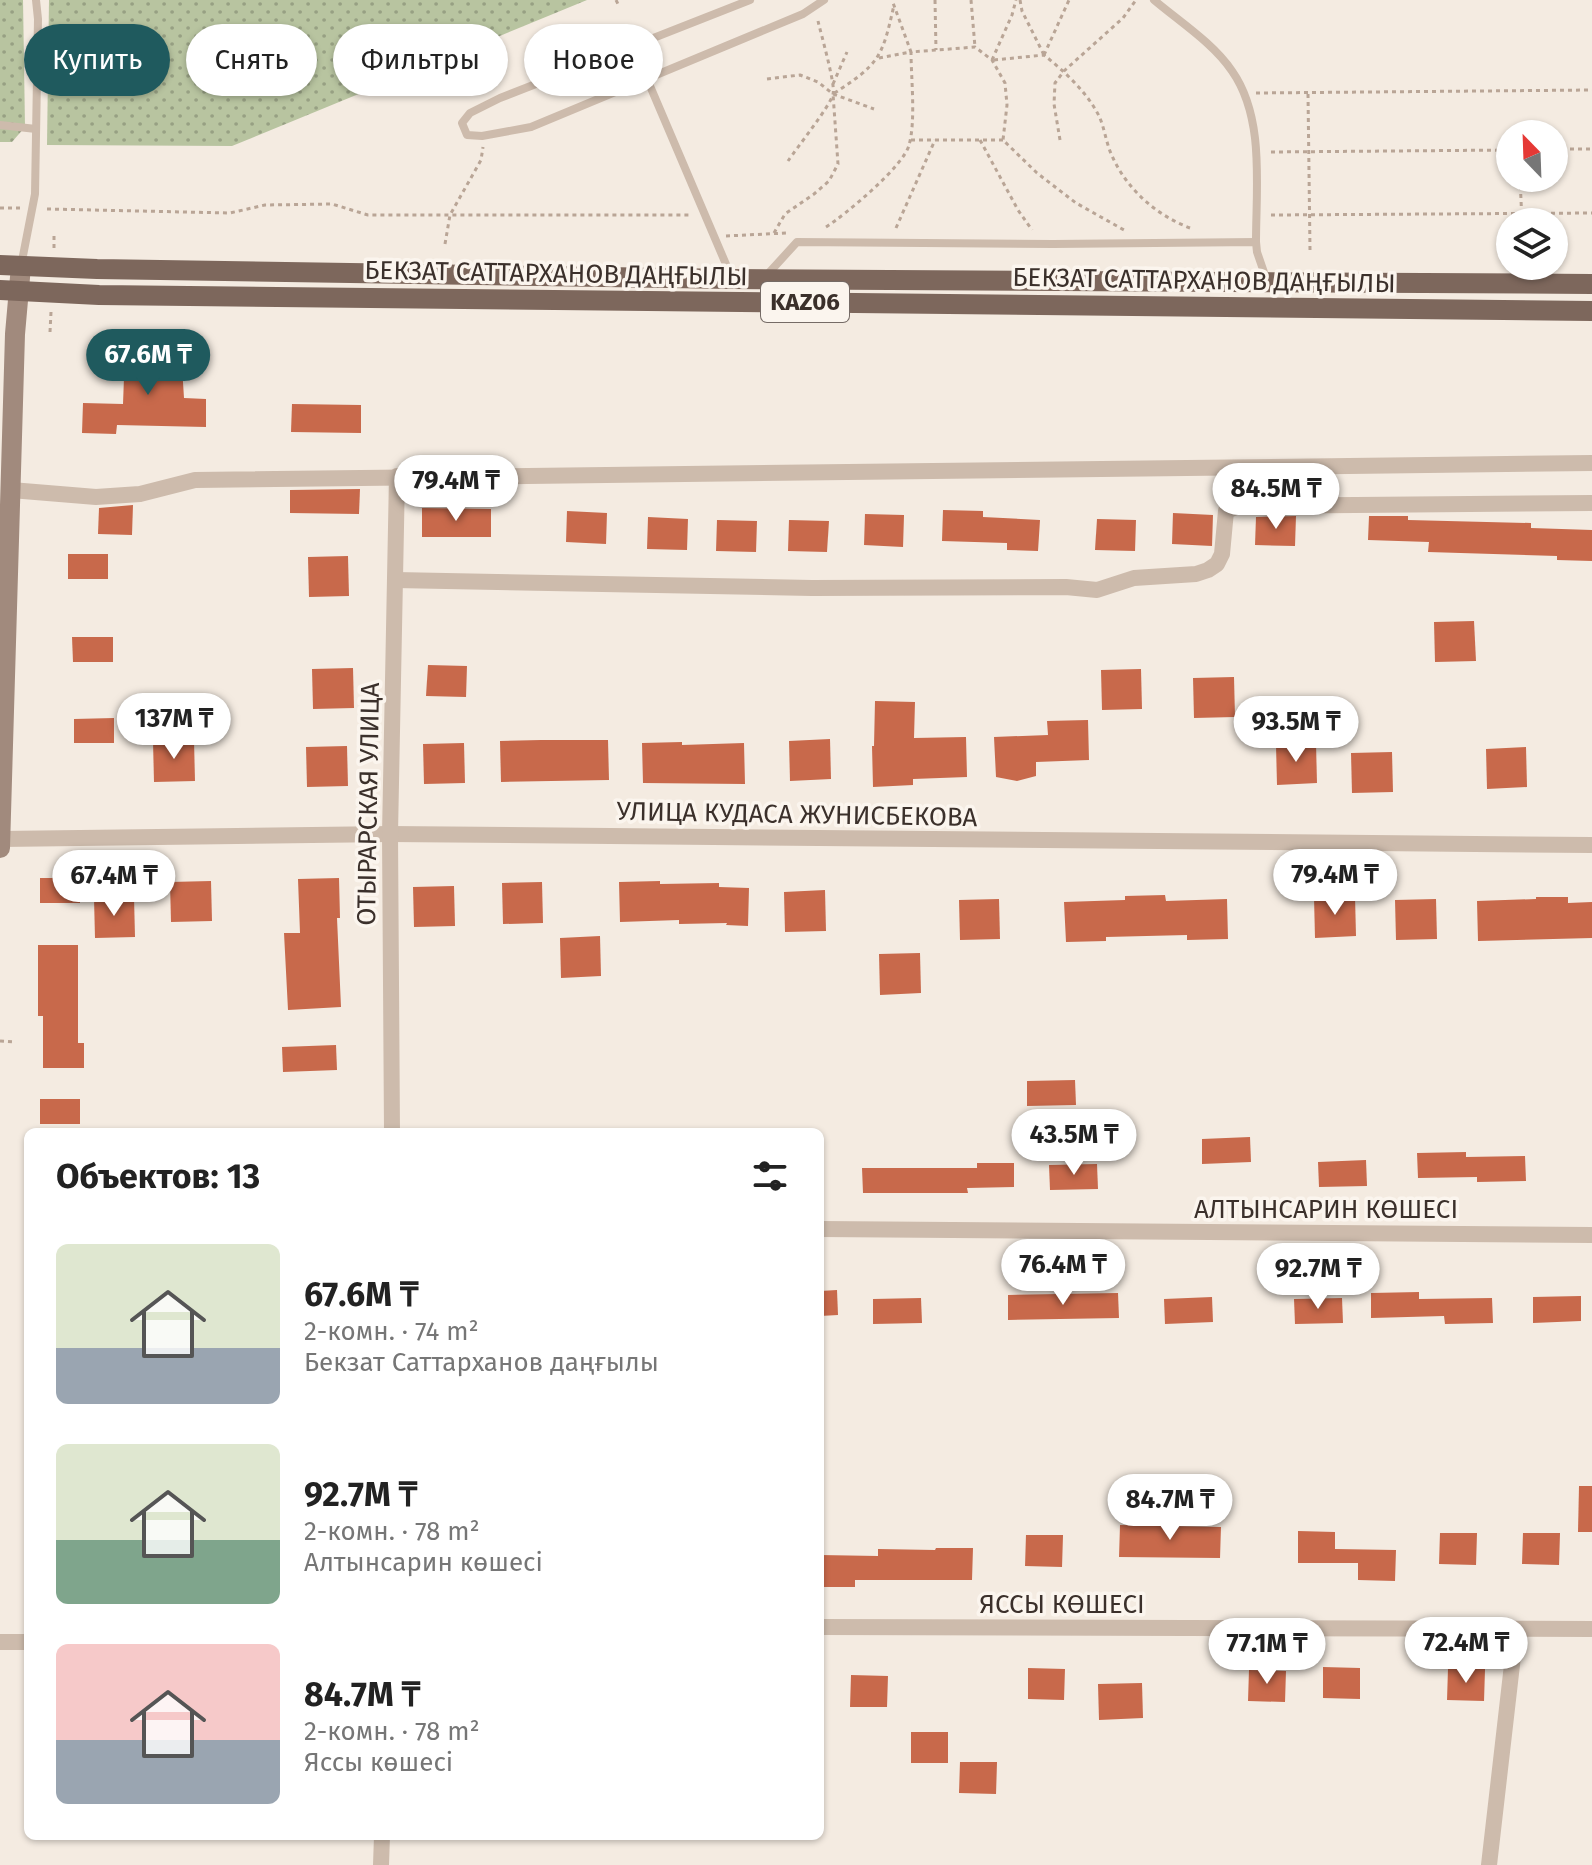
<!DOCTYPE html>
<html lang="ru">
<head>
<meta charset="utf-8">
<style>
  body { margin:0; font-family:"Fira Sans",sans-serif; background:#f6f6f6; color:#222; height:100vh; display:flex; flex-direction:column; font-size:30px; white-space:nowrap }
  * { box-sizing:border-box; margin:0 }
  p { font-size:26px; color:#767676 }
  .icon { flex:none; width:44px; height:44px; fill:none; stroke:currentColor; stroke-width:2; stroke-linecap:round; stroke-linejoin:round }
  .map { position:relative; flex:1; overflow:hidden }
  .panel { position:absolute; left:24px; top:1128px; width:800px; height:712px; display:flex; flex-direction:column; background:#fff; border-radius:12px; box-shadow:0 2px 6px #0004 }
  .panel>* { flex:none }
  .hud { position:absolute; left:24px; top:24px; width:800px; height:72px; display:flex; gap:16px }
  .needle { width:52px; rotate:337deg }
  .fabs { position:absolute; left:1496px; top:120px; display:grid; gap:16px }
  .fabs a { display:grid; place-items:center; width:72px; height:72px; border-radius:50%; background:#fff; box-shadow:0 2px 6px #0004; font-size:40px }
  .price { position:absolute; translate:-50% -68px; padding:0 18px; border-radius:28px; background:#fff; color:#222; font-size:26px; line-height:52px; filter:drop-shadow(0 2px 4px #0008) }
  .price::after { content:''; position:absolute; left:50%; top:48px; width:24px; height:18px; margin-left:-12px; background:inherit; clip-path:polygon(0 0,100% 0,50% 100%) }
  .price.current { background:#1f5a5e; color:#fff }
  ul { padding:0; list-style:none }
  li { display:flex; align-items:center; gap:24px; height:200px; padding:0 32px }
  li span { display:grid; place-items:center; flex:none; width:224px; height:160px; border-radius:12px; color:#555 }
  li>.icon { margin-inline-start:auto }
  span .icon { width:96px; height:96px; fill:#fffc; stroke-width:1 }
  li b { font-size:34px }
  h2 { display:flex; justify-content:space-between; align-items:center; height:96px; padding:0 32px; font-size:34px }
  .tag { padding:0 28px; border-radius:36px; background:#fff; box-shadow:0 2px 6px #0004; font-size:28px; line-height:72px }
  .tag.current { background:#1f5a5e; color:#fff }
  .map>svg:first-child { display:block }
  .park { fill:url(#park-dots) }
  .building { fill:#c8694b }
  .lines { fill:none; stroke-linecap:round; stroke-linejoin:round }
  .path { stroke:#b9a596; stroke-width:3; stroke-dasharray:4 4; stroke-linecap:butt }
  .lane { stroke:#cdbbac; stroke-width:8 }
  .street { stroke:#cdbbac; stroke-width:16 }
  .secondary { stroke:#a18a7d; stroke-width:20 }
  .primary { stroke:#7d675c; stroke-width:20 }
  .labels { text-anchor:middle; stroke-width:7; stroke-linejoin:round; paint-order:stroke }
  .shield { fill:#fbf5ee; stroke:#756b66; stroke-width:2 }
  .shield-label { font-size:24px; font-weight:bold; fill:#3b302b }
  .street-label { font-size:26px; fill:#3b302b; stroke:#fbf5ee }
</style>
</head>
<body>
<div class="map">
<svg width="1592" height="1865" viewBox="0 0 1592 1865">
  <defs>
    <pattern id="park-dots" width="8" height="8" patternUnits="userSpaceOnUse" patternTransform="scale(2)"><rect width="8" height="8" fill="#b8c4a0"/><path d="M2 2h.1M6 6h.1" fill="none" stroke="#97a083" stroke-width="1.8" stroke-linecap="round"/></pattern>
  </defs>
  <rect width="100%" height="100%" fill="#f4ebe1"/>
  <!-- park -->
  <g class="park">
    <path d="M 0,0 L 23,0 L 25,127 L 12,142 L 0,142 Z"/>
    <path d="M 49,0 L 587,0 L 232,146 L 47,145 Z"/>
  </g>
  <!-- building -->
  <g class="building">
    <path d="M 125,351 L 181,351 L 184,398 L 206,399 L 206,427 L 117,425 L 116,434 L 82,433 L 83,403 L 123,404 Z"/>
    <path d="M 292,404 L 361,405 L 361,433 L 291,432 Z"/>
    <path d="M 360,489 L 359,514 L 290,513 L 290,490 Z"/>
    <path d="M 133,505 L 132,535 L 98,534 L 99,508 Z"/>
    <path d="M 422,508 L 491,509 L 491,537 L 422,537 Z"/>
    <path d="M 943,510 L 983,511 L 983,517 L 1040,520 L 1038,551 L 1007,550 L 1007,543 L 942,541 Z"/>
    <path d="M 567,511 L 607,513 L 606,544 L 566,542 Z"/>
    <path d="M 1173,513 L 1213,515 L 1212,546 L 1172,544 Z"/>
    <path d="M 865,514 L 904,515 L 903,547 L 864,545 Z"/>
    <path d="M 1296,516 L 1295,546 L 1255,545 L 1256,517 Z"/>
    <path d="M 1369,516 L 1408,516 L 1408,520 L 1531,523 L 1531,528 L 1592,530 L 1592,561 L 1557,560 L 1557,556 L 1428,552 L 1429,542 L 1368,540 Z"/>
    <path d="M 648,517 L 688,519 L 687,550 L 647,549 Z"/>
    <path d="M 1097,519 L 1136,520 L 1135,551 L 1095,550 Z"/>
    <path d="M 717,520 L 757,521 L 756,552 L 716,551 Z"/>
    <path d="M 789,520 L 829,521 L 827,552 L 788,551 Z"/>
    <rect x="68" y="554" width="40" height="25"/>
    <path d="M 348,556 L 349,596 L 309,597 L 308,557 Z"/>
    <path d="M 1474,621 L 1476,661 L 1435,662 L 1434,622 Z"/>
    <path d="M 72,637 L 113,637 L 113,662 L 73,662 Z"/>
    <path d="M 428,665 L 467,666 L 466,697 L 426,696 Z"/>
    <path d="M 353,668 L 354,708 L 313,709 L 312,669 Z"/>
    <path d="M 1141,669 L 1142,709 L 1102,710 L 1101,670 Z"/>
    <path d="M 1234,677 L 1235,717 L 1194,718 L 1193,678 Z"/>
    <path d="M 875,701 L 915,702 L 914,738 L 966,737 L 967,777 L 913,779 L 913,785 L 873,787 L 872,746 L 874,746 Z"/>
    <path d="M 114,718 L 114,743 L 74,743 L 74,719 Z"/>
    <path d="M 1088,720 L 1089,760 L 1036,762 L 1036,776 L 1017,781 L 996,777 L 994,737 L 1048,735 L 1047,721 Z"/>
    <path d="M 830,739 L 831,779 L 790,781 L 789,741 Z"/>
    <path d="M 194,740 L 195,781 L 154,782 L 153,741 Z"/>
    <path d="M 541,740 L 608,740 L 609,780 L 501,782 L 500,741 Z"/>
    <path d="M 682,742 L 682,745 L 744,743 L 745,784 L 643,783 L 642,743 Z"/>
    <path d="M 464,743 L 465,783 L 424,784 L 423,744 Z"/>
    <path d="M 1316,743 L 1317,783 L 1277,785 L 1276,745 Z"/>
    <path d="M 347,746 L 348,786 L 307,787 L 306,747 Z"/>
    <path d="M 1526,747 L 1527,787 L 1487,789 L 1486,749 Z"/>
    <path d="M 1392,752 L 1393,792 L 1352,793 L 1351,753 Z"/>
    <rect x="40" y="878" width="40" height="25"/>
    <path d="M 339,878 L 340,918 L 337,918 L 341,1007 L 288,1010 L 284,933 L 300,933 L 298,879 Z"/>
    <path d="M 211,881 L 212,921 L 171,922 L 170,882 Z"/>
    <path d="M 660,881 L 660,884 L 719,883 L 719,887 L 749,888 L 748,926 L 726,925 L 727,923 L 679,924 L 679,920 L 620,922 L 619,882 Z"/>
    <path d="M 542,882 L 543,923 L 503,924 L 502,883 Z"/>
    <path d="M 454,886 L 455,926 L 414,927 L 413,887 Z"/>
    <path d="M 825,890 L 826,931 L 785,932 L 784,892 Z"/>
    <path d="M 1165,895 L 1166,901 L 1227,899 L 1228,939 L 1187,940 L 1187,935 L 1106,937 L 1106,941 L 1066,942 L 1064,902 L 1125,900 L 1125,896 Z"/>
    <path d="M 1355,896 L 1356,936 L 1315,938 L 1314,897 Z"/>
    <path d="M 134,897 L 135,937 L 95,938 L 94,898 Z"/>
    <path d="M 1536,897 L 1568,897 L 1568,903 L 1592,902 L 1592,938 L 1478,941 L 1477,901 L 1536,899 Z"/>
    <path d="M 999,899 L 1000,939 L 960,940 L 959,900 Z"/>
    <path d="M 1436,899 L 1437,939 L 1396,940 L 1395,900 Z"/>
    <path d="M 600,936 L 601,976 L 561,978 L 560,938 Z"/>
    <path d="M 38,945 L 78,945 L 78,1043 L 84,1043 L 84,1068 L 43,1068 L 43,1016 L 38,1016 Z"/>
    <path d="M 920,953 L 921,993 L 880,995 L 879,954 Z"/>
    <path d="M 336,1045 L 337,1070 L 283,1072 L 282,1047 Z"/>
    <path d="M 1075,1080 L 1076,1105 L 1027,1106 L 1027,1081 Z"/>
    <rect x="40" y="1099" width="40" height="25"/>
    <path d="M 1250,1137 L 1251,1162 L 1202,1164 L 1202,1139 Z"/>
    <path d="M 1466,1152 L 1466,1157 L 1525,1156 L 1526,1181 L 1477,1182 L 1477,1177 L 1418,1178 L 1417,1153 Z"/>
    <path d="M 1366,1160 L 1367,1186 L 1319,1187 L 1318,1162 Z"/>
    <path d="M 977,1163 L 1014,1163 L 1014,1187 L 967,1188 L 968,1193 L 863,1193 L 862,1168 L 977,1168 Z"/>
    <path d="M 1097,1164 L 1098,1189 L 1050,1190 L 1049,1165 Z"/>
    <path d="M 837,1290 L 838,1315 L 820,1316 L 820,1291 Z"/>
    <path d="M 1419,1292 L 1419,1299 L 1492,1298 L 1493,1323 L 1445,1324 L 1444,1316 L 1371,1318 L 1371,1293 Z"/>
    <path d="M 1118,1293 L 1119,1318 L 1008,1320 L 1008,1295 Z"/>
    <path d="M 1581,1296 L 1581,1321 L 1533,1323 L 1533,1297 Z"/>
    <path d="M 1212,1297 L 1213,1322 L 1165,1324 L 1164,1299 Z"/>
    <path d="M 921,1298 L 922,1323 L 873,1324 L 873,1299 Z"/>
    <path d="M 1342,1298 L 1343,1323 L 1295,1324 L 1294,1299 Z"/>
    <path d="M 1579,1486 L 1592,1486 L 1592,1532 L 1578,1532 Z"/>
    <path d="M 1120,1525 L 1221,1527 L 1220,1558 L 1119,1557 Z"/>
    <path d="M 1298,1531 L 1335,1532 L 1335,1549 L 1396,1550 L 1395,1581 L 1358,1580 L 1358,1563 L 1298,1563 Z"/>
    <path d="M 1440,1533 L 1477,1533 L 1476,1565 L 1439,1564 Z"/>
    <path d="M 1523,1533 L 1560,1533 L 1559,1565 L 1522,1564 Z"/>
    <path d="M 1026,1535 L 1063,1535 L 1062,1567 L 1025,1566 Z"/>
    <path d="M 936,1548 L 973,1548 L 972,1580 L 855,1580 L 855,1587 L 820,1587 L 820,1555 L 878,1556 L 878,1549 L 935,1550 Z"/>
    <path d="M 1323,1667 L 1360,1668 L 1360,1699 L 1323,1698 Z"/>
    <path d="M 1028,1668 L 1065,1669 L 1064,1700 L 1028,1699 Z"/>
    <path d="M 1448,1669 L 1485,1669 L 1484,1701 L 1447,1700 Z"/>
    <path d="M 1249,1670 L 1286,1671 L 1285,1702 L 1248,1701 Z"/>
    <path d="M 851,1675 L 888,1676 L 887,1707 L 850,1707 Z"/>
    <path d="M 1142,1683 L 1143,1718 L 1099,1720 L 1098,1684 Z"/>
    <rect x="911" y="1732" width="37" height="31"/>
    <path d="M 960,1762 L 997,1762 L 996,1794 L 959,1793 Z"/>
  </g>
  <g class="lines">
    <!-- path -->
    <g class="path">
      <path d="M 616,0 L 618,4"/>
      <path d="M 935,0 L 936,50"/>
      <path d="M 971,0 L 975,47"/>
      <path d="M 1020,0 L 1022,11 L 1044,55"/>
      <path d="M 1044,55 L 1069,0"/>
      <path d="M 879,58 L 911,52 L 892,0"/>
      <path d="M 992,60 L 1012,15 L 1016,0"/>
      <path d="M 994,60 L 1044,55 C 1064,71 1087,92 1099,116 C 1105,129 1106,144 1113,158 C 1128,190 1156,215 1190,228"/>
      <path d="M 767,79 L 800,75 L 818,82 L 833,94 L 874,109"/>
      <path d="M 833,84 L 847,52"/>
      <path d="M 1256,93 L 1592,90"/>
      <path d="M 1308,94 L 1310,250"/>
      <path d="M 911,140 L 1003,140"/>
      <path d="M 980,140 L 1018,210 L 1032,230"/>
      <path d="M 1060,140 L 1054,104 L 1055,83 L 1064,71 L 1123,18 L 1136,0"/>
      <path d="M 1554,149 L 1592,149"/>
      <path d="M 1271,152 L 1510,150"/>
      <path d="M 788,161 C 796,149 831,105 833,94 C 836,86 821,34 818,21"/>
      <path d="M 1520,178 L 1522,222"/>
      <path d="M 0,208 L 20,208"/>
      <path d="M 47,209 L 230,213 L 265,205 L 332,204 L 368,215 L 689,215"/>
      <path d="M 1271,215 L 1592,213"/>
      <path d="M 826,227 C 845,215 904,166 909,145 C 916,121 911,78 911,52 L 975,47 L 992,60 L 1005,83 L 1007,105 L 1003,140 L 1037,173 L 1076,203 L 1124,230"/>
      <path d="M 896,228 L 935,140"/>
      <path d="M 774,233 L 785,214 L 814,194 L 829,181 L 838,164 L 833,94 C 879,64 882,59 894,5"/>
      <path d="M 726,236 L 786,233"/>
      <path d="M 445,244 L 450,215 L 481,160 L 483,147"/>
      <path d="M 54,248 L 54,234"/>
      <path d="M 50,332 L 51,312"/>
      <path d="M 0,1041 L 15,1042"/>
    </g>
    <!-- lane -->
    <g class="lane">
      <path d="M 1154,0 C 1180,22 1213,43 1232,71 C 1265,118 1256,187 1256,242"/>
      <path d="M 633,46 L 500,98 L 470,113 L 462,123 L 467,135 L 482,136 L 531,127 L 803,14 L 824,0"/>
      <path d="M 0,125 L 36,129"/>
      <path d="M 21,266 L 35,194 L 38,19 L 36,0"/>
      <path d="M 731,276 L 633,46 L 750,0"/>
      <path d="M 766,276 L 797,242 L 1053,244 L 1256,242 L 1257,252 L 1267,281"/>
    </g>
    <!-- street -->
    <g class="street">
      <path d="M 11,490 L 96,497 L 140,494 L 195,480 L 1592,463"/>
      <path d="M 395,580 L 812,588 L 1066,587 L 1097,590 L 1134,578 L 1196,574 L 1208,570 L 1217,564 L 1222,554 L 1226,511 L 1238,506 L 1592,503"/>
      <path d="M 1,839 L 390,834 L 1592,845"/>
      <path d="M 392,1132 L 390,834 L 397,476"/>
      <path d="M 820,1229 L 1592,1235"/>
      <path d="M 820,1627 L 1592,1629"/>
      <path d="M 0,1642 L 28,1642"/>
      <path d="M 381,1865 L 382,1836"/>
      <path d="M 1489,1865 L 1516,1630"/>
    </g>
    <!-- secondary -->
    <path class="secondary" d="M 0,848 L 15,334 L 21,266"/>
    <!-- primary -->
    <g class="primary">
      <path d="M 0,265 L 97,269 L 733,279 L 1592,284"/>
      <path d="M 0,290 L 99,295 L 1592,311"/>
    </g>
  </g>
  <g class="labels">
    <!-- shield labels -->
    <rect class="shield" x="761" y="282" width="88" height="40" rx="6"/>
    <g class="shield-label">
      <text x="805" y="310">KАZ06</text>
    </g>
    <!-- street labels -->
    <g class="street-label">
      <text transform="translate(556 273) rotate(1)" y="9">БЕКЗАТ САТТАРХАНОВ ДАҢҒЫЛЫ</text>
      <text transform="translate(1204 280) rotate(1)" y="9">БЕКЗАТ САТТАРХАНОВ ДАҢҒЫЛЫ</text>
      <text transform="translate(368 804) rotate(-89)" y="9">ОТЫРАРСКАЯ УЛИЦА</text>
      <text transform="translate(797 814) rotate(1)" y="9">УЛИЦА КУДАСА ЖУНИСБЕКОВА</text>
      <text x="1326" y="1218">АЛТЫНСАРИН КӨШЕСІ</text>
      <text x="1062" y="1613">ЯССЫ КӨШЕСІ</text>
    </g>
  </g>
</svg>
<div class="fabs">
<a><svg class="needle" viewBox="-14 -14 28 28"><path d="M0-13l5 13h-10z" fill="#e53935"/><path d="M0 13l5-13h-10z" fill="#767676"/></svg></a>
<a><svg class="icon" aria-label="layers" viewBox="0 0 24 24"><path d="M12 4l9 5-9 5-9-5zM3 14l9 5 9-5"/></svg></a>
</div>
<b class="price current" style="left:148px;top:397px">67.6M ₸</b>
<b class="price" style="left:456px;top:523px">79.4M ₸</b>
<b class="price" style="left:1276px;top:531px">84.5M ₸</b>
<b class="price" style="left:174px;top:761px">137M ₸</b>
<b class="price" style="left:1296px;top:764px">93.5M ₸</b>
<b class="price" style="left:1335px;top:917px">79.4M ₸</b>
<b class="price" style="left:114px;top:918px">67.4M ₸</b>
<b class="price" style="left:1074px;top:1177px">43.5M ₸</b>
<b class="price" style="left:1063px;top:1307px">76.4M ₸</b>
<b class="price" style="left:1318px;top:1311px">92.7M ₸</b>
<b class="price" style="left:1170px;top:1542px">84.7M ₸</b>
<b class="price" style="left:1466px;top:1685px">72.4M ₸</b>
<b class="price" style="left:1267px;top:1686px">77.1M ₸</b>
<div class="hud">
<a class="tag current">Купить</a>
<a class="tag">Снять</a>
<a class="tag">Фильтры</a>
<a class="tag">Новое</a>
</div>
<section class="panel">
<h2>Объектов: 13<svg class="icon" aria-label="filters" viewBox="0 0 24 24"><path d="M4 7h16M4 17h16"/><circle cx="9" cy="7" r="2"/><circle cx="15" cy="17" r="2"/></svg></h2>
<ul>
<li><span style="background:linear-gradient(#dfe7d0 65%,#9aa5b1 0)"><svg class="icon" aria-label="home" viewBox="0 0 24 24"><path d="M3 11l9-7 9 7M6 9v11h12V9"/></svg></span><div><b>67.6M ₸</b><p>2-комн. · 74 m²</p><p>Бекзат Саттарханов даңғылы</p></div></li>
<li><span style="background:linear-gradient(#dfe7d0 60%,#7fa58c 0)"><svg class="icon" aria-label="home" viewBox="0 0 24 24"><path d="M3 11l9-7 9 7M6 9v11h12V9"/></svg></span><div><b>92.7M ₸</b><p>2-комн. · 78 m²</p><p>Алтынсарин көшесі</p></div></li>
<li><span style="background:linear-gradient(#f6c9c9 60%,#9aa5b1 0)"><svg class="icon" aria-label="home" viewBox="0 0 24 24"><path d="M3 11l9-7 9 7M6 9v11h12V9"/></svg></span><div><b>84.7M ₸</b><p>2-комн. · 78 m²</p><p>Яссы көшесі</p></div></li>
</ul>
</section>
</div>
</body>
</html>
